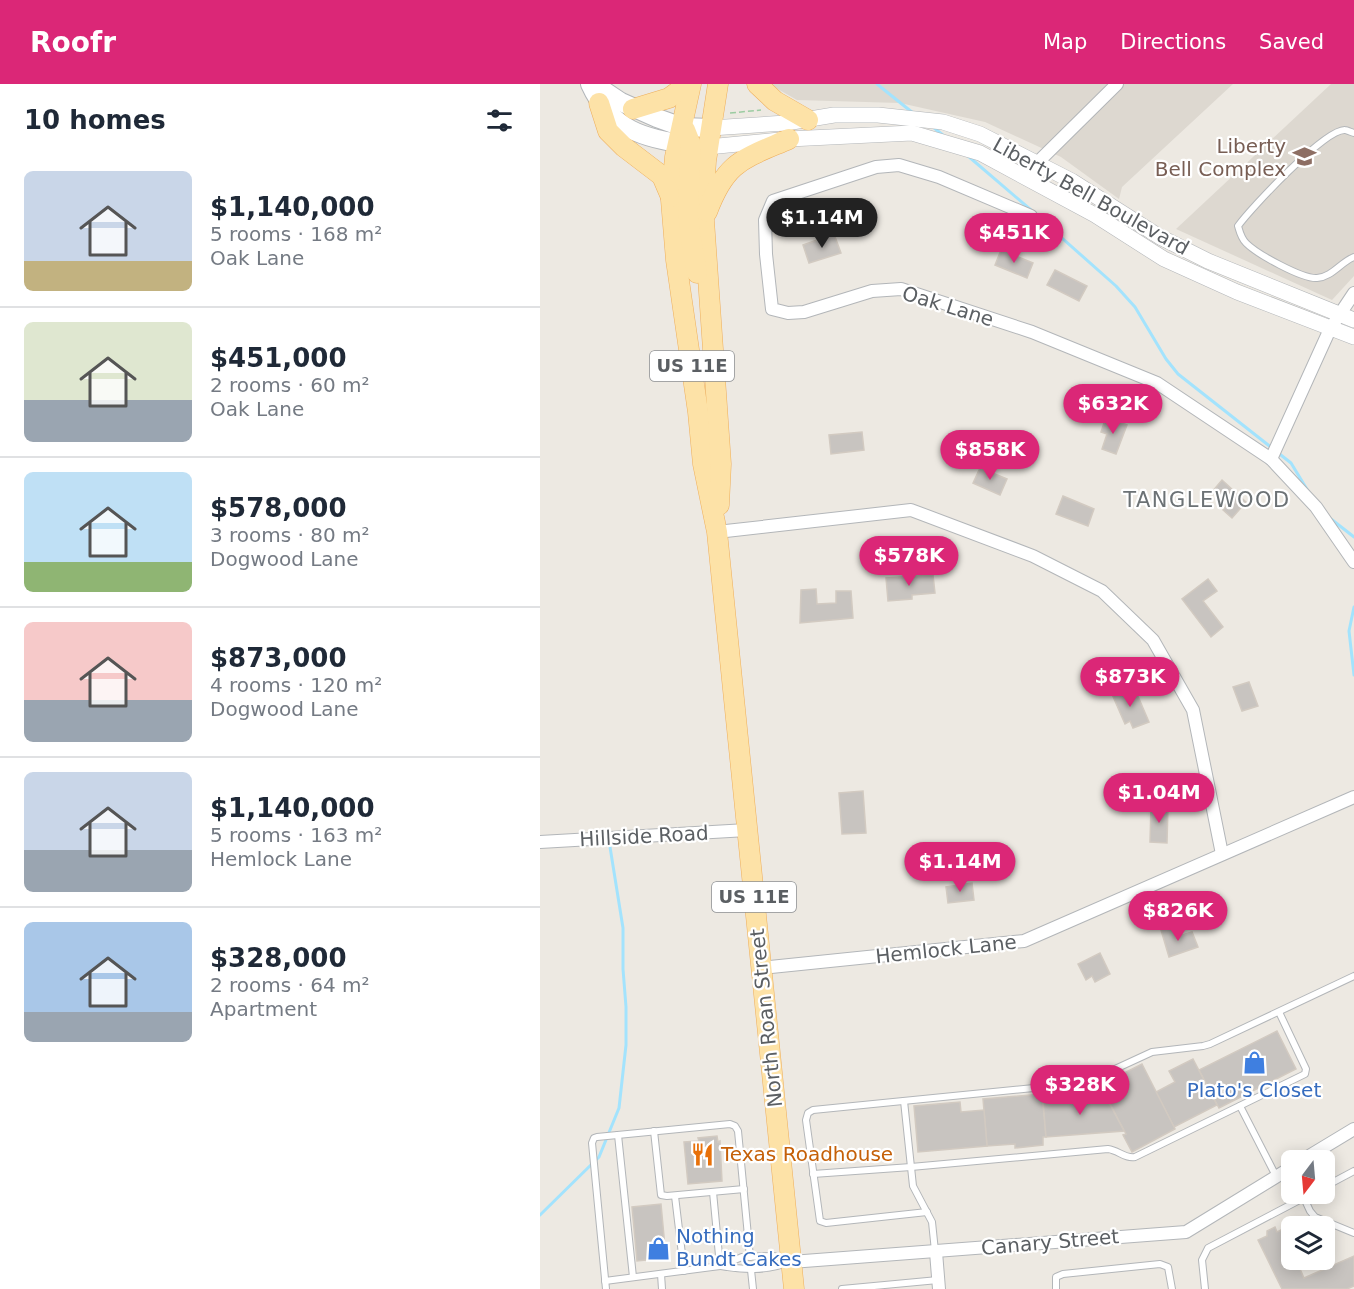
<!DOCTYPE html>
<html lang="en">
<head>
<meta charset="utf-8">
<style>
  body { margin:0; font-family:"DejaVu Sans",sans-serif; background:#f2f2f3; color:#1f2937; height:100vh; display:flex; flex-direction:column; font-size:22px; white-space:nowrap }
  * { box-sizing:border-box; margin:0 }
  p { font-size:20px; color:#747a83 }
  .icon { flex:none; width:33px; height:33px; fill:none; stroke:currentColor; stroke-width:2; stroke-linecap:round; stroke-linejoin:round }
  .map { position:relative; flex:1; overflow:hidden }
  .side { display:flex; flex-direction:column; background:#fff; width:540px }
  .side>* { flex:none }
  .needle { width:39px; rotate:196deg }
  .controls { position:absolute; left:741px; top:1066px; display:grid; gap:12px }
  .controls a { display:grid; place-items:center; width:54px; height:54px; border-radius:9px; background:#fff; box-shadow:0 3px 15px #0003; font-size:30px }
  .price { position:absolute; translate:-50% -51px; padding:0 14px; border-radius:21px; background:#db2777; color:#fff; font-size:20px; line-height:39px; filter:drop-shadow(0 2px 3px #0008) }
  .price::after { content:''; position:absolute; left:50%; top:36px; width:18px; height:14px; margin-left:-9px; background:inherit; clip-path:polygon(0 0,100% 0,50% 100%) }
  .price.selected { background:#222; color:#fff }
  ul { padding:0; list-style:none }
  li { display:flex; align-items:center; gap:18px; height:150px; padding:0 24px }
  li+li { border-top:2px solid #e0e1e3 }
  li span { display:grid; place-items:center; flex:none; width:168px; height:120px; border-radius:9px; color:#555 }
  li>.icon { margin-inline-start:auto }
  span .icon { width:72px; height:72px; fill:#fffc; stroke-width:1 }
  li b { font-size:26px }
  h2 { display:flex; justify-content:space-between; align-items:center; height:72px; padding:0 24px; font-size:26px }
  header { display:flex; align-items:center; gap:36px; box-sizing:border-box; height:84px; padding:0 30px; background:#db2777; color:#fff }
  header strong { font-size:28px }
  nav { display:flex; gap:33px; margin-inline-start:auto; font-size:21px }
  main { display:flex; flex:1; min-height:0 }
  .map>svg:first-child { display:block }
  .education { fill:#ddd8d0 }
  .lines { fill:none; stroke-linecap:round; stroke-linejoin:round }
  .stream { stroke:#a3e3fd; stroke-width:3 }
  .building { fill:#c8c4c0; stroke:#d2cac1; stroke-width:1.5 }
  .service-casing { stroke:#b3b6b9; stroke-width:8 }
  .minor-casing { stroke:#b3b6b9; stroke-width:14 }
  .tertiary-casing { stroke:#b3b6b9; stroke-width:16 }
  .secondary-casing { stroke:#b2b6ba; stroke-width:20 }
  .primary-casing { stroke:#eeae5b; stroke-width:21 }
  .path { stroke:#9ccca2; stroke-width:1.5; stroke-dasharray:6 3; stroke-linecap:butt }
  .service { stroke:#fff; stroke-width:6 }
  .minor { stroke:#fff; stroke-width:12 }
  .tertiary { stroke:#fff; stroke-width:15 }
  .secondary { stroke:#fff; stroke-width:18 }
  .primary { stroke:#fde2a7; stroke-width:20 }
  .labels { text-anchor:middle; stroke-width:4.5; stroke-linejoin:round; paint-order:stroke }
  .shield { fill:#fff; stroke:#8c8f92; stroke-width:1.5 }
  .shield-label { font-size:18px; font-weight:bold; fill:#5b5f63 }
  .education-label { font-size:20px; fill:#785e54; stroke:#fff; text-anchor:end }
  .street-label { font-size:20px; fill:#5b5f63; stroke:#fff }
  .shop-label { font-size:20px; fill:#366cbe; stroke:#fff }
  .food-label { font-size:20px; fill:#c56008; stroke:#fff; text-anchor:start }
  .neighbourhood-label { font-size:21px; letter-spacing:1.5px; fill:#6c7275; stroke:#fff }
</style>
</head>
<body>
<header>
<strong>Roofr</strong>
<nav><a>Map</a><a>Directions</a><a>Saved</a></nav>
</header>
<main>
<section class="side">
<h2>10 homes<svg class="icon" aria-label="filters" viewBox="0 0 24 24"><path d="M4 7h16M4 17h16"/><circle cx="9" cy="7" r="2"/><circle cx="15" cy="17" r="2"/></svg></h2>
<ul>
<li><span style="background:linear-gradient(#c9d6e8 75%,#c2b280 0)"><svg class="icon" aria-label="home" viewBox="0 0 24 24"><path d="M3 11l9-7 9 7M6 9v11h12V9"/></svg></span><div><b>$1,140,000</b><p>5 rooms · 168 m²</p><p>Oak Lane</p></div></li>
<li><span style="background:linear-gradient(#dfe7d0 65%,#9aa5b1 0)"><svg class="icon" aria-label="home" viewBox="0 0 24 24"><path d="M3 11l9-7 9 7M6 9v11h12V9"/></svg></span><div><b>$451,000</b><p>2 rooms · 60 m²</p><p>Oak Lane</p></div></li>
<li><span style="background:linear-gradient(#bfe0f5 75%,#8fb573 0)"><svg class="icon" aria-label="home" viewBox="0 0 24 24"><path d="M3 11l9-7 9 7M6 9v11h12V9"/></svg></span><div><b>$578,000</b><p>3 rooms · 80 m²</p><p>Dogwood Lane</p></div></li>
<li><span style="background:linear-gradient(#f6c9c9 65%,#9aa5b1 0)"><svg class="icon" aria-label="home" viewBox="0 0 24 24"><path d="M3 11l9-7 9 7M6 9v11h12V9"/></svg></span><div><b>$873,000</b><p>4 rooms · 120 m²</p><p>Dogwood Lane</p></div></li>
<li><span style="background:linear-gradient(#c9d6e8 65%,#9aa5b1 0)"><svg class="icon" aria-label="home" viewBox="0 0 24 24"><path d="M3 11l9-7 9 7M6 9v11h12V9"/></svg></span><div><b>$1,140,000</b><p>5 rooms · 163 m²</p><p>Hemlock Lane</p></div></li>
<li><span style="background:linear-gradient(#a9c7e8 75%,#9aa5b1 0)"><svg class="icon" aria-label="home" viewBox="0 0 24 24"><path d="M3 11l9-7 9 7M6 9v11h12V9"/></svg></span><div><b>$328,000</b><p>2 rooms · 64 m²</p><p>Apartment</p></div></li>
</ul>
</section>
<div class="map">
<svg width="814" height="1205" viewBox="0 0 814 1205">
  <rect width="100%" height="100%" fill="#ede9e2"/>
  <!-- education -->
  <g class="education">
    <path d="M 229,0 L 693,0 L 582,103 L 579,115 L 521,73 L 445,38 L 360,19 L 257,16 Z"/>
    <path d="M 791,0 L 814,0 L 814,192 L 792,216 L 636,145 Z"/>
  </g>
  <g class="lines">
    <!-- stream -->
    <g class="stream">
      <path d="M 337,0 L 373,29"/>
      <path d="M 393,43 L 404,52"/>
      <path d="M 428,72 L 491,126"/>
      <path d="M 496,131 L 576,202 L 595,223 L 626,275 L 638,290 L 732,364"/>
      <path d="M 737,368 L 751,379 L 768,407"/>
      <path d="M 791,435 L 814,453"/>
      <path d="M 814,523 L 809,547 L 814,591"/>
      <path d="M 0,1131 L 59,1073 L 79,1024 L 86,961 L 86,923 L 83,885 L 83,844 L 70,763"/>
    </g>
  </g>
  <!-- building -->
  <g class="building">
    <path d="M 294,150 L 301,169 L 269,179 L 263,161 Z"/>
    <path d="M 461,166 L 493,179 L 487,194 L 455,181 Z"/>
    <path d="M 515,186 L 547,202 L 539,217 L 507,201 Z"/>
    <path d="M 566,333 L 587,341 L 576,370 L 562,365 L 567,350 L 561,348 Z"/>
    <path d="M 322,348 L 324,366 L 291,370 L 289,351 Z"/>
    <path d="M 440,384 L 467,395 L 460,411 L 433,399 Z"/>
    <path d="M 682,396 L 706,418 L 692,434 L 683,426 L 686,422 L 672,408 Z"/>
    <path d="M 523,412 L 554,425 L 548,442 L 516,430 Z"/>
    <path d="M 393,491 L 395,509 L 372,511 L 372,515 L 348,517 L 346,494 Z"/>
    <path d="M 668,495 L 677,507 L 663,517 L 683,543 L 671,553 L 642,515 Z"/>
    <path d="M 276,505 L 277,520 L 296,519 L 296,507 L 311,507 L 313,534 L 260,539 L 261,506 Z"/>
    <path d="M 709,598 L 718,622 L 702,627 L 693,603 Z"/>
    <path d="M 583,603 L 588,614 L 597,610 L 609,638 L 593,644 L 590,637 L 585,640 L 571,608 Z"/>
    <path d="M 323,707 L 326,749 L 302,750 L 299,709 Z"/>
    <path d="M 611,722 L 628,722 L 627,759 L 610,758 Z"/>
    <path d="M 432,799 L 434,816 L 408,819 L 406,803 Z"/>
    <path d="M 632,843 L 636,853 L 652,848 L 658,863 L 629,873 L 621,846 Z"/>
    <path d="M 560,869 L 570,890 L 555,898 L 552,892 L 546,896 L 538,880 Z"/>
    <path d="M 737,947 L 756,985 L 679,1024 L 659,986 Z"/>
    <path d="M 653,975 L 677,1021 L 634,1043 L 616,1008 L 635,998 L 629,987 Z"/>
    <path d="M 602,980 L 635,1045 L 592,1068 L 583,1051 L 586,1050 L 560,1001 Z"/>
    <path d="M 502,1010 L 506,1053 L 503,1053 L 503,1061 L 475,1064 L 475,1060 L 447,1062 L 443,1015 Z"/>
    <path d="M 565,1011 L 584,1047 L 506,1053 L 503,1016 Z"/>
    <path d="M 420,1018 L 421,1028 L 444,1026 L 447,1062 L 378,1068 L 374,1022 Z"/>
    <path d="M 177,1052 L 178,1058 L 180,1057 L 182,1097 L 148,1100 L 144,1058 L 159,1057 L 158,1054 Z"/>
    <path d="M 121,1120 L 126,1174 L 97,1177 L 92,1123 Z"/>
    <path d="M 735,1143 L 737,1148 L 743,1145 L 752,1165 L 752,1176 L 756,1176 L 764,1194 L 814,1172 L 814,1202 L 807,1205 L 742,1205 L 718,1156 L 727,1152 L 727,1147 Z"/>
  </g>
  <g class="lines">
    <defs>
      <g id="service">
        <path d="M 814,49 C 813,49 807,46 805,46 C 785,45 711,124 698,142 C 700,149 701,154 706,159 C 717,170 762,195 777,194 C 792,193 801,178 814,173"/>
        <path d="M 364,1017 L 373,1102 L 392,1138 L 395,1167"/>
        <path d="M 700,1022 L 736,1092"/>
        <path d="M 114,1047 L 121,1111 L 127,1112 L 204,1105"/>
        <path d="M 78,1051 L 93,1193"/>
        <path d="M 273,1090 L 371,1083 L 568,1065 C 578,1066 585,1075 595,1073 L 765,990 L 766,985 L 739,928"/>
        <path d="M 784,1103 L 814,1087"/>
        <path d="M 173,1108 L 180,1182"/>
        <path d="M 135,1112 L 144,1187"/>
        <path d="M 764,1114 L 770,1127 L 775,1133 L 814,1149"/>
        <path d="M 387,1128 L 286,1139 L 280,1137 L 266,1036 L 268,1029 L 273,1026 L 534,1000 L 560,992 L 612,968 L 663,962 L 670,960 L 814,892"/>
        <path d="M 181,1182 C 204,1186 225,1187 247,1179"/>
        <path d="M 211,1186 L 213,1205"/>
        <path d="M 121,1190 L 122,1205"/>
        <path d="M 65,1197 L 180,1182 L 202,1173 L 234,1172 L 248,1177"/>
        <path d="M 66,1205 L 52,1059 L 54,1054 L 57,1053 L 190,1040 L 195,1042 L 198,1047 L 210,1173"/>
        <path d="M 302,1205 L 398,1196"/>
        <path d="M 516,1205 L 516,1193 L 523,1190 L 620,1180 L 628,1183 L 632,1205"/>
        <path d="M 665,1205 L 662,1176 L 668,1164 L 771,1110"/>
      </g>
      <g id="minor">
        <path d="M 487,95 L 496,80 L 577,0"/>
        <path d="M 491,132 L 399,93 L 359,81 L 336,83 L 233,117 L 225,136 L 226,170 L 232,225 L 248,229 L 264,228 L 332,207 L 361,205 L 492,248 L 617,299 L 731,375 L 776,423 L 814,478"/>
        <path d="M 731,375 L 790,245 L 814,209"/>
        <path d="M 177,448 L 371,426 L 493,472 L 562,507 L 613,556 L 653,626 L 682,770"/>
        <path d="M 0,758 L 207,746"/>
        <path d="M 221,884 L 484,857 L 814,713"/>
        <path d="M 761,1077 L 814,1045"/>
        <path d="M 396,1168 L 399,1205"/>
        <path d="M 251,1178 L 646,1148 L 752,1083"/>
      </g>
      <g id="tertiary">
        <path d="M 171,44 L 246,39 L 294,31 L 338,31 L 403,38 L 440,50 L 532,97 L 620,153 L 668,177 L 814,236"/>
        <path d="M 168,63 L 249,55 L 372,49 L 440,69 L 555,131 L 624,175 L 697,208 L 814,253"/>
      </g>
      <g id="secondary">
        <path d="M 50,0 C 71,46 104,55 151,61"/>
        <path d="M 54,0 L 81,18 L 117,34 L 142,43 L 171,44"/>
      </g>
      <g id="primary">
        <path d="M 151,0 L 135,73 L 131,116 L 136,176 L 158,328 L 163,380 L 177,448 L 254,1205"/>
        <path d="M 178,0 L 166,77 L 163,122 L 181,380 L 179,421"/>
        <path d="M 217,0 L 235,17 L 268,36"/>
        <path d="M 59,19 L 68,47 L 84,63 L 122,92 L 131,113"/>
        <path d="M 93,25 L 129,14 L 148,0"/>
        <path d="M 142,43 L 145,46 L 151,61 L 148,124 L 150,149 L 157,189"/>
        <path d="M 167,128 C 186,77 203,75 249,55"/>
      </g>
    </defs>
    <!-- service casing -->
    <use href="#service" class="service-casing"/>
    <!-- minor casing -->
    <use href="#minor" class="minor-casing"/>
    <!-- tertiary casing -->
    <use href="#tertiary" class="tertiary-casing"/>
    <!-- secondary casing -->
    <use href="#secondary" class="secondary-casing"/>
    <!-- primary casing -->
    <use href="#primary" class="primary-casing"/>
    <!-- path -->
    <path class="path" d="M 190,29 L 221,26"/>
    <!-- service -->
    <use href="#service" class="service"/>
    <!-- minor -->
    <use href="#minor" class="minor"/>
    <!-- tertiary -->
    <use href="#tertiary" class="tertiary"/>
    <!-- secondary -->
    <use href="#secondary" class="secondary"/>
    <!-- primary -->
    <use href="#primary" class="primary"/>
  </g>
  <!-- icons -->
  <defs>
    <symbol id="school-bare" viewBox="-9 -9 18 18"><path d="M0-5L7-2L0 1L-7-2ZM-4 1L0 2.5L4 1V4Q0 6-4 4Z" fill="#8d6e63" stroke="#fff" stroke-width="2.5" paint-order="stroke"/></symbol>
    <symbol id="shop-bare" viewBox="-9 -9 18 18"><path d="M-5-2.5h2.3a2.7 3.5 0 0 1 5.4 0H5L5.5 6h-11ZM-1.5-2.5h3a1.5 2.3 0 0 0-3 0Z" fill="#3f7fe0" stroke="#fff" stroke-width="2.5" paint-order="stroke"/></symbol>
    <symbol id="restaurant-bare" viewBox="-9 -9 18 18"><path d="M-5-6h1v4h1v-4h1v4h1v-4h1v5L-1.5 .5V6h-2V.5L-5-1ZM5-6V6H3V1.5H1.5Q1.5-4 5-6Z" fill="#e8710a" stroke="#fff" stroke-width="2.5" paint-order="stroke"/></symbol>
  </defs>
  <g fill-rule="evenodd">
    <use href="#school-bare" x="748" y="56" width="33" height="33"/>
    <use href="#shop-bare" x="698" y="962" width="33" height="33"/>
    <use href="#restaurant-bare" x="146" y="1054" width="33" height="33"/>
    <use href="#shop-bare" x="102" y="1148" width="33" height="33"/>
  </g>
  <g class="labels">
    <!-- shield labels -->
    <g class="shield">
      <rect x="110" y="267" width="84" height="30" rx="4.5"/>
      <rect x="172" y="798" width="84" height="30" rx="4.5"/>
    </g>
    <g class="shield-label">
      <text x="152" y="288">US 11E</text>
      <text x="214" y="819">US 11E</text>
    </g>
    <!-- education labels -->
    <g class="education-label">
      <text x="746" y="69">Liberty<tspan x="746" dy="23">Bell Complex</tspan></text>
    </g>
    <!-- street labels -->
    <g class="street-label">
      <text transform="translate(551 112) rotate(29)" y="7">Liberty Bell Boulevard</text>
      <text transform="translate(408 222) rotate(17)" y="7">Oak Lane</text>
      <text transform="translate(104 752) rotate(-3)" y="7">Hillside Road</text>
      <text transform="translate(406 865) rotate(-6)" y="7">Hemlock Lane</text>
      <text transform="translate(226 934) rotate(-96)" y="7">North Roan Street</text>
      <text transform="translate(510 1158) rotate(-5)" y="7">Canary Street</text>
    </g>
    <!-- shop labels -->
    <g class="shop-label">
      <text x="714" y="1013">Plato's Closet</text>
      <text x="136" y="1159" text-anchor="start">Nothing<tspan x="136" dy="23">Bundt Cakes</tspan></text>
    </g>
    <!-- food labels -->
    <g class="food-label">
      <text x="181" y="1077">Texas Roadhouse</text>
    </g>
    <!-- neighbourhood labels -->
    <g class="neighbourhood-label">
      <text x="667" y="423">TANGLEWOOD</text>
    </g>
  </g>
</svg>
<div class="controls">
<a><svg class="needle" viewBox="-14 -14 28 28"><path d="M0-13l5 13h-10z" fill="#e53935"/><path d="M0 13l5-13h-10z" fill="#747a83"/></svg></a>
<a><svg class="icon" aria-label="layers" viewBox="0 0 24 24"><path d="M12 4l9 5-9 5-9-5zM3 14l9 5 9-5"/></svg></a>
</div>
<b class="price selected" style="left:282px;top:165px">$1.14M</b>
<b class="price" style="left:474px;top:180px">$451K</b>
<b class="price" style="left:573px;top:351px">$632K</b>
<b class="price" style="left:450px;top:397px">$858K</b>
<b class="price" style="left:369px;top:503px">$578K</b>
<b class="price" style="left:590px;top:624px">$873K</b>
<b class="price" style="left:619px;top:740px">$1.04M</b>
<b class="price" style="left:420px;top:809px">$1.14M</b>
<b class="price" style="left:638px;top:858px">$826K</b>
<b class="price" style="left:540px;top:1032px">$328K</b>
</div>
</main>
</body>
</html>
